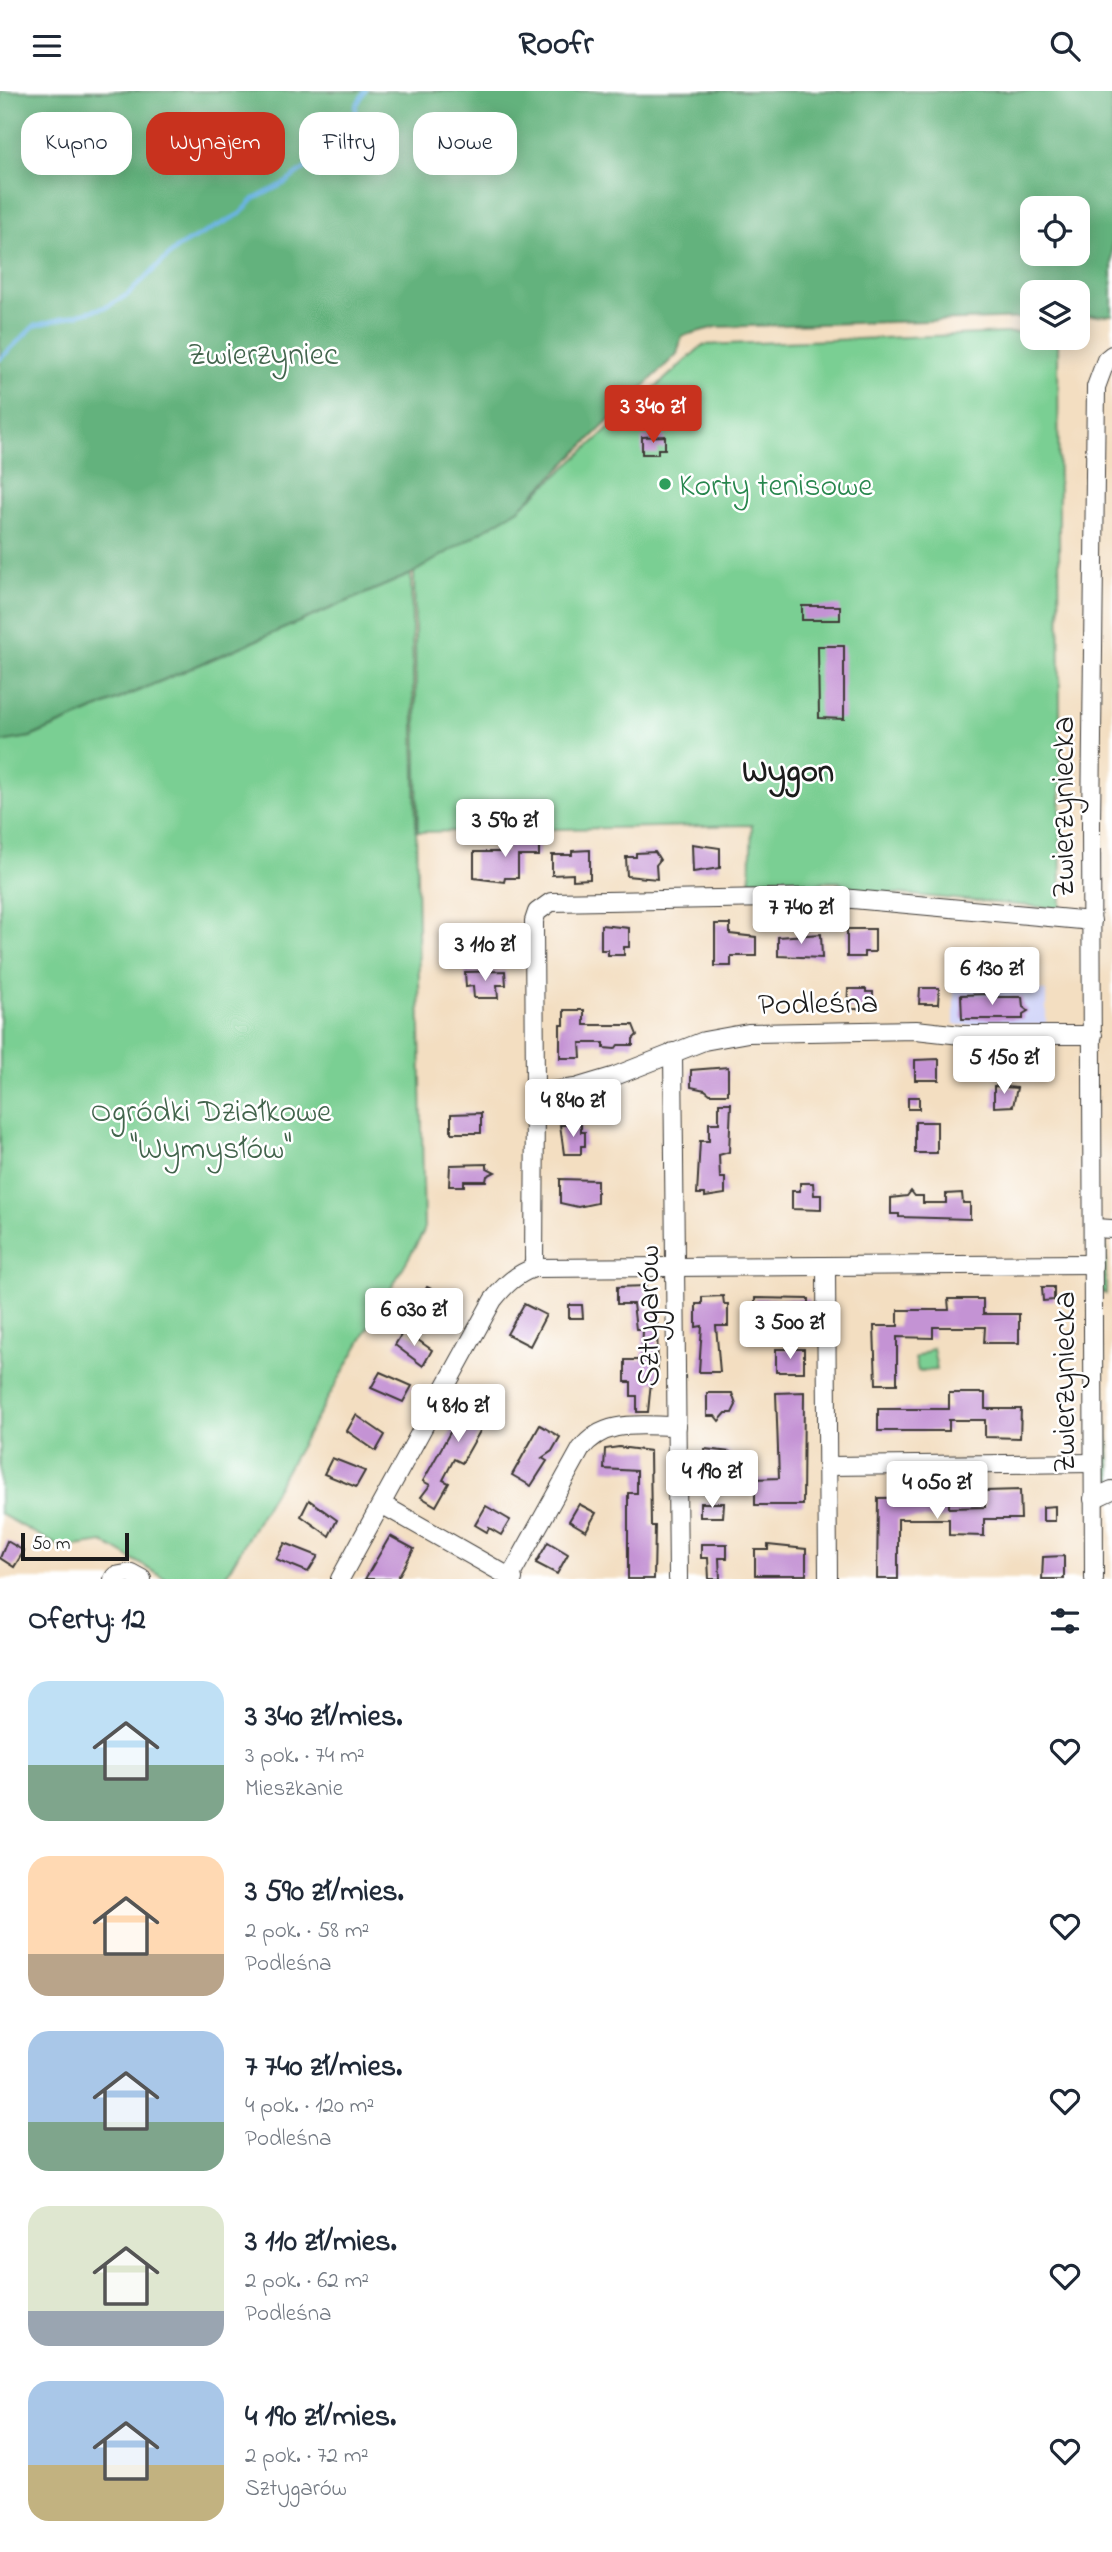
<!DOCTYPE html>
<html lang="pl">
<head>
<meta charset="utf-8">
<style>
  body { margin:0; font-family:"Indie Flower",sans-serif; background:#f2f2f3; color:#1f2937; height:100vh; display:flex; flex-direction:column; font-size:26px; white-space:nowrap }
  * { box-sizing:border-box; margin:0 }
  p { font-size:23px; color:#747a83 }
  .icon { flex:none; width:38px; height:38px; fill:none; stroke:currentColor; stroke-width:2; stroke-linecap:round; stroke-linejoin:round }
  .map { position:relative; height:1488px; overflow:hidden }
  .details { display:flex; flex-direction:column; background:#fff; flex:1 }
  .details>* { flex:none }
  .banner { position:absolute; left:21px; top:21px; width:700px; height:63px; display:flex; gap:14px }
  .tools { position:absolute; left:1020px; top:105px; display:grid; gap:14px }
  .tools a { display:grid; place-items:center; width:70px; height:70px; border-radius:14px; background:#fff; box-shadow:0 4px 18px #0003; font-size:35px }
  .scale { position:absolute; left:21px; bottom:18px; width:108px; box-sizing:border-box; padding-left:7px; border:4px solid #1c1c1c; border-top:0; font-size:19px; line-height:24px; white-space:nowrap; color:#1c1c1c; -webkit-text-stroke:5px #fff; paint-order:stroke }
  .price { position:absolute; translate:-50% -60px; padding:0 16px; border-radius:7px; background:#fff; color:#222; font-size:23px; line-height:46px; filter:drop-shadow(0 2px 4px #0008) }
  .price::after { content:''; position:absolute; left:50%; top:42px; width:21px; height:16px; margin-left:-10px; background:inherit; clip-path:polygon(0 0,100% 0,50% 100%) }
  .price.current { background:#c8321e; color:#fff }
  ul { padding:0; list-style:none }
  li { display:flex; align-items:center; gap:21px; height:175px; padding:0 28px }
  li span { display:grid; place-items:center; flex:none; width:196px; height:140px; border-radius:21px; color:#555 }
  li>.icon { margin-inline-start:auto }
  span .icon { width:84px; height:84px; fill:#fffc; stroke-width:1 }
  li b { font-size:30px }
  h2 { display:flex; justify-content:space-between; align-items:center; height:84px; padding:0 28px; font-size:30px }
  .chip { padding:0 24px; border-radius:21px; background:#fff; box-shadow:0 4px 18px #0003; font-size:24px; line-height:63px }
  .chip.current { background:#c8321e; color:#fff }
  header { display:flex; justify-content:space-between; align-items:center; height:91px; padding:0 28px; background:#fff; font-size:32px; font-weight:800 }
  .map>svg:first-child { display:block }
  .built { fill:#d4d8f9 }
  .green { fill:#7acf93; stroke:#4b7658; stroke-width:2 }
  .forest { fill:#63b27d; stroke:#40674c; stroke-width:2; fill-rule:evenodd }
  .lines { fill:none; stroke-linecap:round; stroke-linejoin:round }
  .stream { stroke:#6ab4e3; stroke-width:4.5 }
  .building { fill:#c493d4 }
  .minor-casing { stroke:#3c3935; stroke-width:20 }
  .minor { stroke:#fff; stroke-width:18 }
  .leisure-dot { fill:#2e9e5b; stroke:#fff; stroke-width:2.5 }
  .labels { text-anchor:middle; stroke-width:5; stroke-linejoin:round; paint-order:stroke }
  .park-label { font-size:32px; fill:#42644c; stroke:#fff }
  .leisure-label { font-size:32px; fill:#27864d; stroke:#fff; text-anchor:start }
  .street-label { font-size:32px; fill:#1c1c1c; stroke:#fff }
  .neighbourhood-label { font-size:33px; font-weight:bold; fill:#1c1c1c; stroke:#fff }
</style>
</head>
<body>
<header><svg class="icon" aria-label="menu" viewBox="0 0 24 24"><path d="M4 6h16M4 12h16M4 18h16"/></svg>Roofr<svg class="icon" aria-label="search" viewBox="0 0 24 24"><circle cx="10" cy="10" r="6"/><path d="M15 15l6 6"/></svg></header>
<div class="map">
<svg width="1112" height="1488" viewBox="0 0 1112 1488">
  <rect width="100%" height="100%" fill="#fff"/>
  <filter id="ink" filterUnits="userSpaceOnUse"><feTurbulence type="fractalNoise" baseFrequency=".0143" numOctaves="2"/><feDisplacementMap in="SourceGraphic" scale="14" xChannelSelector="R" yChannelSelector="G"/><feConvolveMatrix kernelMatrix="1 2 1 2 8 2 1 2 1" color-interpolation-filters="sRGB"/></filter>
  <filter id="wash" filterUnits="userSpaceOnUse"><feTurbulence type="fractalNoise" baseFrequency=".00686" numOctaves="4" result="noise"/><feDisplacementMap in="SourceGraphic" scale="28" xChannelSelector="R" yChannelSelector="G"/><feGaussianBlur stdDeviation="1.57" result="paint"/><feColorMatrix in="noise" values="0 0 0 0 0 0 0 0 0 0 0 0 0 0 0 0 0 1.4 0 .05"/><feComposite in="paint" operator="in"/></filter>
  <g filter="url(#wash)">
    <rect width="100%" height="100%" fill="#f3dec1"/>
    <!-- built -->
    <path class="built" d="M 954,892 L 1046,900 L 1046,934 L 954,934 Z"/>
    <!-- green -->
    <g class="green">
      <path d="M 1032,241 L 1032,247 L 1058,247 L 1061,818 L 846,798 L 839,791 L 823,791 L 814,795 L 750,789 L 752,734 L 418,741 L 414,482 L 418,477 L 519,418 L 703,254 Z"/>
      <path d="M 411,483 L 424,1140 L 224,1488 L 166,1488 L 103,1451 L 62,1457 L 0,1423 L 0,650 L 31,646 Z"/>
      <path d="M 1106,1150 L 1106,1203 L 1101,1201 L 1101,1159 Z"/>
      <path d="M 933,1257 L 937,1279 L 918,1280 L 915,1267 Z"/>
      <path d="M 1107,1334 L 1112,1392 L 1102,1383 Z"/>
    </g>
    <!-- forest -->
    <path class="forest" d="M 0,0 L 1112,0 L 1112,224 L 1078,225 L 1078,201 L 1032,201 L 1032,227 L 716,236 L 682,245 L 677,263 L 519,418 L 411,483 L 30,646 L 0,651 ZM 1032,117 L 1078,117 L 1078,163 L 1032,163 Z"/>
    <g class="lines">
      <!-- stream -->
      <path class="stream" d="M 0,268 L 34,235 L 106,216 L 127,204 L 178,156 L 240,123 L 254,108 L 285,92 L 353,42 L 356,36 L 356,15 L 365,0"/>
    </g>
    <g id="blocks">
      <!-- building -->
      <g class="building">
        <path d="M 665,345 L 665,358 L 658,358 L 658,363 L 642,363 L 642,346 Z"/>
        <rect x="802" y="515" width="38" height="14"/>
        <path d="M 818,555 L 844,555 L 844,628 L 819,627 Z"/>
        <path d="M 507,745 L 539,745 L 539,765 L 518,765 L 518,787 L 505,787 L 504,791 L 474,787 L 474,761 L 507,761 Z"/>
        <path d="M 692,753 L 720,757 L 720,777 L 693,781 Z"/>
        <path d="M 590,759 L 590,788 L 573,789 L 573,783 L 552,784 L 552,764 L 572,764 L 572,760 Z"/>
        <path d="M 655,761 L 660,769 L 656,774 L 657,788 L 627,785 L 626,766 L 636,766 L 636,762 Z"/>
        <path d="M 715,833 L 730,833 L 730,843 L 756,846 L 756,865 L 731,865 L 731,875 L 715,875 Z"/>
        <path d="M 601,834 L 629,837 L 629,856 L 624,856 L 624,864 L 608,864 L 608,859 L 601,859 Z"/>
        <path d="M 847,838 L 875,838 L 875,861 L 864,861 L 864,866 L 847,866 Z"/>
        <path d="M 821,843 L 822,867 L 778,865 L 778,846 Z"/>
        <path d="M 971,861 L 995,863 L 1000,872 L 994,876 L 993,883 L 963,878 L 964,862 Z"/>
        <path d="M 505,880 L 506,894 L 497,894 L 498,907 L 474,907 L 473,895 L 466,896 L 465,881 Z"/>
        <path d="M 920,897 L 939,897 L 938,913 L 919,913 Z"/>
        <path d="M 848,898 L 866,898 L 866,901 L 873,901 L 873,918 L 847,918 Z"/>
        <path d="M 988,903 L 990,906 L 1022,906 L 1023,916 L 1028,920 L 1023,923 L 1023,928 L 962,928 L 961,904 Z"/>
        <path d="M 564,919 L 584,919 L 584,934 L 633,934 L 637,944 L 633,948 L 633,954 L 618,954 L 615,958 L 604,957 L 604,952 L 580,952 L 581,967 L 560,967 L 560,934 L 564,934 Z"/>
        <path d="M 939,968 L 939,989 L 915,989 L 915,969 Z"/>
        <path d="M 728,976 L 728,1003 L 710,1003 L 705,999 L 691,996 L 691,979 Z"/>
        <path d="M 994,995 L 1017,997 L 1013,1015 L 994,1016 Z"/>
        <rect x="908" y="1006" width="11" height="12"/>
        <path d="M 719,1012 L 731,1012 L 729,1061 L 719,1064 L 720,1087 L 725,1087 L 725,1103 L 705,1106 L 705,1103 L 697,1103 L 700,1050 L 709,1050 L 709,1032 L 719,1032 Z"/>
        <path d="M 481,1022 L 481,1042 L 451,1042 L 451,1023 Z"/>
        <rect x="915" y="1031" width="22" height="31"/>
        <path d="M 560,1034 L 581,1034 L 581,1041 L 585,1041 L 585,1055 L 581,1055 L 581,1063 L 564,1063 Z"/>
        <path d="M 487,1073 L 487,1077 L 495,1081 L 487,1085 L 486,1090 L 464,1090 L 464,1095 L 449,1095 L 450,1074 Z"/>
        <path d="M 560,1088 L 597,1089 L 597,1112 L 578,1116 L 560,1112 Z"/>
        <path d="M 800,1092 L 813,1092 L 814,1104 L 821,1104 L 821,1119 L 792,1118 L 792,1100 L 800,1100 Z"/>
        <path d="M 911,1100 L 915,1105 L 923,1105 L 923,1112 L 946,1112 L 946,1103 L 962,1102 L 963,1112 L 970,1112 L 970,1128 L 899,1126 L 899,1123 L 891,1123 L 891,1107 L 907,1105 Z"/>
        <path d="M 646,1195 L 646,1217 L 657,1219 L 658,1291 L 651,1291 L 648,1321 L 637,1321 L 637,1305 L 631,1305 L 631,1291 L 625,1291 L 625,1269 L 642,1269 L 643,1238 L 636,1238 L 633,1213 L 617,1213 L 617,1196 Z"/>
        <path d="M 427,1196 L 459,1210 L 450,1226 L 418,1212 Z"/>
        <path d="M 1042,1196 L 1054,1196 L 1054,1209 L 1043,1210 Z"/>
        <path d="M 723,1205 L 724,1213 L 728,1213 L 728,1235 L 716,1235 L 720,1281 L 699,1281 L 702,1235 L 696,1236 L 696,1213 L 702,1213 L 702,1206 Z"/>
        <path d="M 755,1207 L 809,1208 L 809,1234 L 755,1233 Z"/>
        <path d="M 948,1208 L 983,1208 L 983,1223 L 1019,1223 L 1019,1252 L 984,1252 L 985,1236 L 933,1236 L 933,1247 L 897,1246 L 897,1293 L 876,1293 L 874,1235 L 898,1235 L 898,1219 L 949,1219 Z"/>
        <path d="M 524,1213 L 546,1224 L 530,1255 L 507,1243 Z"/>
        <path d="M 569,1214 L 582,1214 L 583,1227 L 569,1227 Z"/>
        <path d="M 404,1239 L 432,1259 L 423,1275 L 395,1254 Z"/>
        <rect x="776" y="1258" width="28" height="23"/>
        <path d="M 380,1281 L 412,1295 L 403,1311 L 371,1297 Z"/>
        <path d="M 473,1300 L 497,1310 L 462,1372 L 454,1368 L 443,1389 L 449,1392 L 436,1415 L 421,1406 L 430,1394 L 423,1390 Z"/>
        <path d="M 804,1301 L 803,1414 L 755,1414 L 755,1388 L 779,1387 L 776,1302 Z"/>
        <path d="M 707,1302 L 732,1302 L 736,1314 L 732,1322 L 726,1322 L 719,1330 L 715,1325 L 707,1325 Z"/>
        <path d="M 949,1302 L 985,1302 L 985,1318 L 1021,1318 L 1020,1347 L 985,1346 L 985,1329 L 949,1329 L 949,1340 L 878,1340 L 878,1318 L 949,1318 Z"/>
        <path d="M 356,1324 L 385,1344 L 376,1360 L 347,1340 Z"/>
        <path d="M 540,1334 L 560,1346 L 552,1360 L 542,1367 L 547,1370 L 531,1395 L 512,1384 Z"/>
        <path d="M 619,1356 L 650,1360 L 651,1435 L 655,1435 L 654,1488 L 628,1488 L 628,1402 L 637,1402 L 637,1380 L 604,1378 L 605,1358 Z"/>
        <path d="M 705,1358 L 730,1361 L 730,1381 L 718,1385 L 704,1381 Z"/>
        <path d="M 332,1367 L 365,1380 L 356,1396 L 324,1383 Z"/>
        <path d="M 1020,1399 L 1021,1428 L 984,1428 L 984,1445 L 949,1444 L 949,1428 L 898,1428 L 898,1488 L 877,1488 L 878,1407 L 949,1406 L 949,1417 L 985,1416 L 985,1400 Z"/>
        <path d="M 309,1409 L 337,1429 L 329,1445 L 301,1425 Z"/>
        <path d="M 700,1412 L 724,1412 L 723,1426 L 700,1426 Z"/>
        <path d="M 579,1413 L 596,1422 L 586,1440 L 569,1430 Z"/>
        <path d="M 486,1415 L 510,1429 L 501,1444 L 489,1437 L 487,1441 L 475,1434 Z"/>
        <path d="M 1055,1415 L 1055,1430 L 1043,1430 L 1043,1416 Z"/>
        <path d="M 390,1445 L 414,1458 L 397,1488 L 365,1488 Z"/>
        <path d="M 7,1450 L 24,1460 L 14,1476 L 0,1467 Z"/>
        <path d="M 548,1451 L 568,1463 L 557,1483 L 536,1472 Z"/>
        <path d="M 285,1452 L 318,1465 L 308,1481 L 276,1468 Z"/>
        <path d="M 701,1453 L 727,1453 L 727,1467 L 719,1467 L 720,1488 L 709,1488 L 708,1467 L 701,1467 Z"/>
        <path d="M 768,1454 L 806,1458 L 806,1484 L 755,1484 L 755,1459 L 768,1459 Z"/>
        <path d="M 1064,1465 L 1064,1488 L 1042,1488 L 1043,1466 Z"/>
      </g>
    </g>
  </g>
  <g filter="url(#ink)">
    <use href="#blocks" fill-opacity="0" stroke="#3c3935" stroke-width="2"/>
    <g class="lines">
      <defs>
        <g id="minor">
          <path d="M 673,961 L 678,1488"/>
          <path d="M 535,1002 L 534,830 L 537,821 L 551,811 L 831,806 L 1092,830"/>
          <path d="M 1094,1137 L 1112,1138"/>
          <path d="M 826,1176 L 828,1488"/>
          <path d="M 534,1177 L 535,1002 L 575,997 L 615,985 L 704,950 L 748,942 L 916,939 L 961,944 L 1093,944"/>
          <path d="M 828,1375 L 1093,1372"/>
          <path d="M 1093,1408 L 1112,1399"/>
          <path d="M 383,1414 L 513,1488"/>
          <path d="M 510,1486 L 581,1358 C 605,1327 641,1335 677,1335"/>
          <path d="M 113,1488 L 115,1485 L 131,1482 L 142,1488"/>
          <path d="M 340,1488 L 493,1209 C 505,1194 516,1183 534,1177 L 1093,1173"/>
          <path d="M 1094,1488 L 1091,734 L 1096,296 L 1106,269 L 1112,264"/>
        </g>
      </defs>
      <!-- minor casing -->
      <use href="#minor" class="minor-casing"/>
      <!-- minor -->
      <use href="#minor" class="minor"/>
    </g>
  </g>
  <!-- markers -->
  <circle class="leisure-dot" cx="665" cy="393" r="7"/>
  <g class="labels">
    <!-- park labels -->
    <g class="park-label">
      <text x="263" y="273">Zwierzyniec</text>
      <text x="211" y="1030">Ogródki Działkowe<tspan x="211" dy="37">"Wymysłów"</tspan></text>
    </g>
    <!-- leisure labels -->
    <g class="leisure-label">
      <text x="679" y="404">Korty tenisowe</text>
    </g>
    <!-- street labels -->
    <g class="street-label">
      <text transform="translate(1062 716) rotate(-90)" y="11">Zwierzyniecka</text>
      <text transform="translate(818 911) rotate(-1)" y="11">Podleśna</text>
      <text transform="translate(647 1225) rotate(-90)" y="11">Sztygarów</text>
      <text transform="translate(1063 1291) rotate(-90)" y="11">Zwierzyniecka</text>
    </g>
    <!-- neighbourhood labels -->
    <g class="neighbourhood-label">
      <text x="788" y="690">Wygon</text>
    </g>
  </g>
</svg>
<div class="tools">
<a><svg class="icon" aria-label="locate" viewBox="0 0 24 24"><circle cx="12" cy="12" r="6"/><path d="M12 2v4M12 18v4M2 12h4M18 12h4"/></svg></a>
<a><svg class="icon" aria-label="layers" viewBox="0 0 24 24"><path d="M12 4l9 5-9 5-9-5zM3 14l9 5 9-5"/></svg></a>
</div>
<div class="scale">50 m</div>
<b class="price current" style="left:653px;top:354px">3 340 zł</b>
<b class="price" style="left:505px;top:768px">3 590 zł</b>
<b class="price" style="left:801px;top:855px">7 740 zł</b>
<b class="price" style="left:485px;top:892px">3 110 zł</b>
<b class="price" style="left:992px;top:916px">6 130 zł</b>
<b class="price" style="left:1004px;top:1005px">5 150 zł</b>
<b class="price" style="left:573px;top:1048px">4 840 zł</b>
<b class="price" style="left:414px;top:1257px">6 030 zł</b>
<b class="price" style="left:790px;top:1270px">3 500 zł</b>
<b class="price" style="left:458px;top:1353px">4 810 zł</b>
<b class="price" style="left:712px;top:1419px">4 190 zł</b>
<b class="price" style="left:937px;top:1430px">4 050 zł</b>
<div class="banner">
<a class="chip">Kupno</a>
<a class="chip current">Wynajem</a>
<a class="chip">Filtry</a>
<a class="chip">Nowe</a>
</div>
</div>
<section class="details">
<h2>Oferty: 12<svg class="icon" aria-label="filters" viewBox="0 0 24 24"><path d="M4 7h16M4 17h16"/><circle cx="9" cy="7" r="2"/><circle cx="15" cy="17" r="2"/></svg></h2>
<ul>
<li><span style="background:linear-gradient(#bfe0f5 60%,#7fa58c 0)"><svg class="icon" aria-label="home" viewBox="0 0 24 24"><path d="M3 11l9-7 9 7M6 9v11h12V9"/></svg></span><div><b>3 340 zł/mies.</b><p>3 pok. · 74 m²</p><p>Mieszkanie</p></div><svg class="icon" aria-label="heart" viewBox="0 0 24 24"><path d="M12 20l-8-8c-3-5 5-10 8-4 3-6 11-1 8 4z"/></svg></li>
<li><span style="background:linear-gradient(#ffd9b3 70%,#b9a48a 0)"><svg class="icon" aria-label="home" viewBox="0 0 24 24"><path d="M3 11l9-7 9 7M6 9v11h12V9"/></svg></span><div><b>3 590 zł/mies.</b><p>2 pok. · 58 m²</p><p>Podleśna</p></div><svg class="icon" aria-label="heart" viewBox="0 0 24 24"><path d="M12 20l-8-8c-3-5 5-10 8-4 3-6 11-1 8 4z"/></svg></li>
<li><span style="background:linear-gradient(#a9c7e8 65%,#7fa58c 0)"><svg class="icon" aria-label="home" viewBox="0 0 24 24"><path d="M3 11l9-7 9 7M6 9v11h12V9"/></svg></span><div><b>7 740 zł/mies.</b><p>4 pok. · 120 m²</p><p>Podleśna</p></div><svg class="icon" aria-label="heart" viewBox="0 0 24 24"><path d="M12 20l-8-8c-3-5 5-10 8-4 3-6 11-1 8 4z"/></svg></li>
<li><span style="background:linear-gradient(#dfe7d0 75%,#9aa5b1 0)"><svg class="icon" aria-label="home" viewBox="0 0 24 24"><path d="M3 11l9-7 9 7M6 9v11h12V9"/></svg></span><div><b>3 110 zł/mies.</b><p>2 pok. · 62 m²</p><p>Podleśna</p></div><svg class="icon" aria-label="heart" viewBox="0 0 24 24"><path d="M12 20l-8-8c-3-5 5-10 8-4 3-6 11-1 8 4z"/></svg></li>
<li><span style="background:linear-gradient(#a9c7e8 60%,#c2b280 0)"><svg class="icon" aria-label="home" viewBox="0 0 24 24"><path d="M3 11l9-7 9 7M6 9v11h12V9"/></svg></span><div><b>4 190 zł/mies.</b><p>2 pok. · 72 m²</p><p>Sztygarów</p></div><svg class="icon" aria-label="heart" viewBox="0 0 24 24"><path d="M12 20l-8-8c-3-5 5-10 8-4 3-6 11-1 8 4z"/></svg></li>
</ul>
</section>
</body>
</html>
